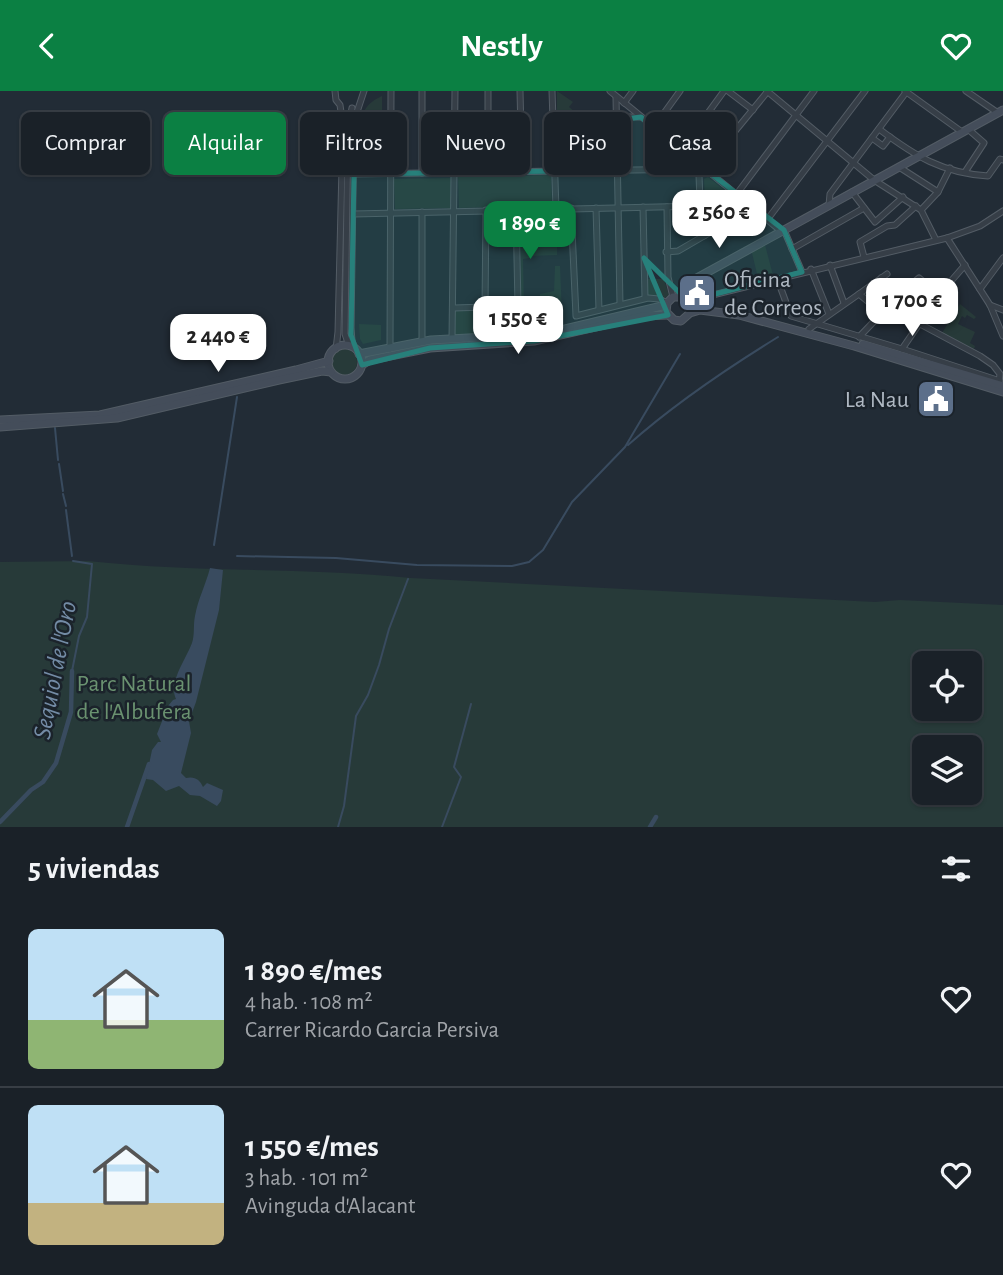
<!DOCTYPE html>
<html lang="es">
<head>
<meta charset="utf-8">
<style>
  body { margin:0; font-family:"Alegreya Sans",sans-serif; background:#272e34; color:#f1f3f6; height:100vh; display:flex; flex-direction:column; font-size:26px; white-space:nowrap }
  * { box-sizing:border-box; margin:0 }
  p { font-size:23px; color:#9fa3a8 }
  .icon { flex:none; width:38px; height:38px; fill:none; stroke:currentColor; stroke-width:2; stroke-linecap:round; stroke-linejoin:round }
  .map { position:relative; height:736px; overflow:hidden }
  .details { display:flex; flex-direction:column; background:#1a2128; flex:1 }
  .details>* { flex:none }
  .top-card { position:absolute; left:21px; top:21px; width:962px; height:63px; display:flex; gap:14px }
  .fabs { position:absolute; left:912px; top:560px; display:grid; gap:14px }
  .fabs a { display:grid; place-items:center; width:70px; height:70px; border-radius:10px; background:#1a2128; box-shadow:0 2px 5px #0004,0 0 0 2px #383e45; font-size:35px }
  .price { position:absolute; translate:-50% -60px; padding:0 16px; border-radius:14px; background:#fff; color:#222; font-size:23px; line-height:46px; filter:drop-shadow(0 2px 4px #0008) }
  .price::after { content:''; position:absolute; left:50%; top:42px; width:21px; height:16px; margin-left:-10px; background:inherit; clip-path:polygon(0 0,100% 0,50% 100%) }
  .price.active { background:#0b8043; color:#fff }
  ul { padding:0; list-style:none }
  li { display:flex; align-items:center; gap:21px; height:175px; padding:0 28px }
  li+li { border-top:2px solid #383e45 }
  li span { display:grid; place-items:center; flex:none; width:196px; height:140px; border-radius:10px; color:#555 }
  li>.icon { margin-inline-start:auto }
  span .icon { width:84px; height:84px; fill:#fffc; stroke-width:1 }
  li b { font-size:30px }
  h2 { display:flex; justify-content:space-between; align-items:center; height:84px; padding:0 28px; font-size:30px }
  .chip { padding:0 24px; border-radius:10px; background:#1a2128; box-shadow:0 2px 5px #0004,0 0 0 2px #383e45; font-size:24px; line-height:63px }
  .chip.active { background:#0b8043; color:#fff }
  header { display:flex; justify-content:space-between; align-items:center; height:91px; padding:0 28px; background:#0b8043; color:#fff; font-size:32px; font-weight:600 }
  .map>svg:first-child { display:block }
  .green { fill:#273a39; fill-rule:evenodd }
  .water { fill:#394b5f }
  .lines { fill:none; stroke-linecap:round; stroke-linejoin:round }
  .stream { stroke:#394b5f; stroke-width:2 }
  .canal { stroke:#394b5f; stroke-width:4.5 }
  .street-casing { stroke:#535c65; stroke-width:7 }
  .secondary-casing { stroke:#535c65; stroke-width:9 }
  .street { stroke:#363e47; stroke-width:5 }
  .secondary { stroke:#444d5a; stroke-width:7 }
  .marked { fill:#27807b; fill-opacity:0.2; stroke:#27807b; stroke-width:5; stroke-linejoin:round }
  .labels { text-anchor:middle; stroke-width:5; stroke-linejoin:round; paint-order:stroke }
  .poi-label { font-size:24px; fill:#b0b9c3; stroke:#1b232b; text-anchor:start }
  .park-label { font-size:24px; fill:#6a9270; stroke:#1b232b }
  .water-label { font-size:26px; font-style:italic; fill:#738ba5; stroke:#1b232b }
</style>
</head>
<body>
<header><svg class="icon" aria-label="back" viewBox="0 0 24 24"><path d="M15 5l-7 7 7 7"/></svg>Nestly<svg class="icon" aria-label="heart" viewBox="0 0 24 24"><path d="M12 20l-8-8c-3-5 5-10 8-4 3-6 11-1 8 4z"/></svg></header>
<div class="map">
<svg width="1003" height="736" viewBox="0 0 1003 736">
  <rect width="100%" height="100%" fill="#222c36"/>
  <!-- green -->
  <g class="green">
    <path d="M 557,0 L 573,11 L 569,16 L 583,28 L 594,28 L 595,56 L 569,58 L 569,71 L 562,70 L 561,50 L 557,50 Z"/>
    <path d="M 382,5 L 382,48 L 362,48 C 361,27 360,15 382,5 Z"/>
    <path d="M 516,20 L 516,32 L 491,33 L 491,21 Z"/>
    <path d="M 551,84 L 552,114 L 459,117 L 458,86 Z"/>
    <path d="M 708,86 L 746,116 L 746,121 L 709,141 L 706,139 L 704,88 Z"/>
    <path d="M 452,87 L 452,117 L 395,118 L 394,88 Z"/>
    <path d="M 523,122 L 543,122 L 543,130 L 529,132 L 529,138 L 537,138 L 538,149 L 530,149 L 530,157 L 531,152 L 557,151 L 557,164 L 531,165 L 530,167 L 523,168 L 524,216 L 540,217 L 540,203 L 554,200 L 555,175 L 560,175 L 562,223 L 539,230 L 540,238 L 516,241 L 516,246 L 452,248 L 454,217 L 514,215 L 515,220 L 521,220 L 520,124 Z"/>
    <path d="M 764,150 L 774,188 L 759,191 L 751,158 Z"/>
    <path d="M 645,188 L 664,188 L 669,204 L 665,207 L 647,204 Z"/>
    <path d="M 879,190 L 921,224 L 918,229 C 897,230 880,216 864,204 Z"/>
    <path d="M 960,213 L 976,226 L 974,228 L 967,224 L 965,227 L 962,225 L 958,233 L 975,241 L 970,252 L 975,255 L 974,258 L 942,242 Z"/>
    <path d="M 359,233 L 381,234 L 381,249 L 363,253 L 360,248 Z"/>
    <circle cx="344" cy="271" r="13"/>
    <path d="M 88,470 C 195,482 304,476 411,487 L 875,511 L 900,509 L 1003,514 L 1003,736 L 0,736 L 0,471 ZM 924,572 L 970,572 L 970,618 L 924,618 ZM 924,656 L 970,656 L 970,702 L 924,702 Z"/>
  </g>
  <!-- water -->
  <path class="water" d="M 210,477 L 223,479 L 219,519 L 196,611 L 189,630 L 191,642 L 181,682 L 186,687 C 195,685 200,689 203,696 L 207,692 L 223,699 L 221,710 L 217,715 L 200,705 L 190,704 L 179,695 L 166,700 L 153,689 L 146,688 L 152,659 L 158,651 L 161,651 L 157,643 L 168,615 L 173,609 L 176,608 C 168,592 186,568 192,552 C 195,543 193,534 195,525 C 198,508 206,493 210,477 Z"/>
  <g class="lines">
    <!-- stream -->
    <g class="stream">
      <path d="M 55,337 L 58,369"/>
      <path d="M 628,354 C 674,313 726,278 778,246"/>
      <path d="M 59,373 L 63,400"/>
      <path d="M 63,403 L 66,415"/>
      <path d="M 66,419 L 72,465"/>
      <path d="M 214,454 L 237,306"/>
      <path d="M 237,465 L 336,467 L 417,474 L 512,475 L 529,471 L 543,459 L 572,411 L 625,356 L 680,263"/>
      <path d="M 72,580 L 79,545 L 87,526 L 92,473 L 73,470"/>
      <path d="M 338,736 L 344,715 L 356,625 L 368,604 L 379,574 L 389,538 L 408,488"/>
      <path d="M 442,736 L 461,686 L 454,676 L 471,613"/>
    </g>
    <!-- canal -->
    <g class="canal">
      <path d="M 0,731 L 31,699 L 43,691 L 56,672 L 71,621 L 72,580"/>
      <path d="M 127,736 L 149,673"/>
      <path d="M 650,736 L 656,726"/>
    </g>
    <defs>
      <g id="street">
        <path d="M 335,0 L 336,9 L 340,14 L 343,35 L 338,241 L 336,258"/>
        <path d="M 422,0 L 422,82"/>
        <path d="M 488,0 L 488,80"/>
        <path d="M 520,0 L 522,80"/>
        <path d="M 552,0 L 556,118"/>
        <path d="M 610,0 L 781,140"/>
        <path d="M 728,0 L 753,19"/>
        <path d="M 767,0 L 874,89 L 921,119 L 936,149"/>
        <path d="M 905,0 L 962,41"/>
        <path d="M 966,0 L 998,22"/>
        <path d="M 616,6 L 620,213"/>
        <path d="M 624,12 L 633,0"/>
        <path d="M 617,29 L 624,26 L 641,26"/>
        <path d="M 654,36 L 680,0"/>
        <path d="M 879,38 C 915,65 942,82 988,85 L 1000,68 L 1003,69"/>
        <path d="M 872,47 L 883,55 L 890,46"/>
        <path d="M 681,59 L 724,0"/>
        <path d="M 899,76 L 938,101"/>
        <path d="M 673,78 L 677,72 L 678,56"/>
        <path d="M 965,81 L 984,52 L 968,38"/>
        <path d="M 354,83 L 705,78"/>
        <path d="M 852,101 L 875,131 L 903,106"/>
        <path d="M 736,104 L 814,0"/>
        <path d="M 829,114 L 830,103 L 907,0"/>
        <path d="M 643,116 L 645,207"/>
        <path d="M 667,116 L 668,186 L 673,206"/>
        <path d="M 571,117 L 576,225 L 648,207 L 659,208 L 667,212"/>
        <path d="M 596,117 L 599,219"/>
        <path d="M 921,119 L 938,101 L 950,77"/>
        <path d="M 422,121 L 422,251"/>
        <path d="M 353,123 L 700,115"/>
        <path d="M 767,129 L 865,0"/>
        <path d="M 689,137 L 701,137"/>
        <path d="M 784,139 L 802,181"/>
        <path d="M 704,145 L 701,137 L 699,84 L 768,0"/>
        <path d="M 947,147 L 990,214 L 1003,245"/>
        <path d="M 792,158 L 864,117"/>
        <path d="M 666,161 L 678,160 L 752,117"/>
        <path d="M 864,166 L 860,151 L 887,135 L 895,134 L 916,115"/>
        <path d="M 830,174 L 844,212"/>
        <path d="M 811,178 L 829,223"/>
        <path d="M 887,183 L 859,203 L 882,222 L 920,233 L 980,265 L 993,274 L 1000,283 L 999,291"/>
        <path d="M 777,187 L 791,225 L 902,258 L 1000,290"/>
        <path d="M 881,187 L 924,225"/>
        <path d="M 980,198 L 1003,167"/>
        <path d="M 900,203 L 919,187 L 939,204"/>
        <path d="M 688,210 L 947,147 L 980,135 L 1003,120"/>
        <path d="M 990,214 L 1003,219"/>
        <path d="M 485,216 L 486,119"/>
        <path d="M 454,217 L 518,215 L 516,119"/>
        <path d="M 809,238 L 859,203"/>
        <path d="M 859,246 L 882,222"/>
        <path d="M 452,248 L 455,0"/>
        <path d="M 349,255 L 345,243 L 348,37 L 352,17"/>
        <path d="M 355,258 L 352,250 L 351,237 L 354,30 L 364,0"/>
        <path d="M 390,258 L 391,0"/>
        <path d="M 902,258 L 939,204 L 965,174"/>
      </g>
      <g id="secondary">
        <path d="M 679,205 L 695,188 L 1003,19"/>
        <path d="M 690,222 L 690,213 L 683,206 L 673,206 L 667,212 L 666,221 L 674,229 L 681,230 L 690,222 L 700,219 L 739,224 L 854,255 L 1003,301"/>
        <path d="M 863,253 L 1003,295"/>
        <circle cx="345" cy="271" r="17"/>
        <path d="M 359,263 L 431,249 L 544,243 L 666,214"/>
        <path d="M 362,274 L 370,269 L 430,257 L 534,250 L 643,225 L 668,224"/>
        <path d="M 0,329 L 100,324 L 296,279 L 329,270"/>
        <path d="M 0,336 L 117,327 L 279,289 L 322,280 L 331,281"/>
      </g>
    </defs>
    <!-- street casing -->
    <use href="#street" class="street-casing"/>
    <!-- secondary casing -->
    <use href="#secondary" class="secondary-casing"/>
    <!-- street -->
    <use href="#street" class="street"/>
    <!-- secondary -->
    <use href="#secondary" class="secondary"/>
  </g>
  <!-- marked area -->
  <path class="marked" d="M 641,26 L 678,56 L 677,78 L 705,78 L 784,139 L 802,181 L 688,210 L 644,167 L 668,224 L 534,250 L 430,257 L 362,274 L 351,244 L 354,83 L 618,79 L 617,29 Z"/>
  <!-- icons -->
  <defs>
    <symbol id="civic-square" viewBox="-11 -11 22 22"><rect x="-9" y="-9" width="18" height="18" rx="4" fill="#5c6f8a" stroke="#1b232b"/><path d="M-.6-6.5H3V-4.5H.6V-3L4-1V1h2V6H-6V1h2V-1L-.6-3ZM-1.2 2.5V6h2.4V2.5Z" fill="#fff"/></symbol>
  </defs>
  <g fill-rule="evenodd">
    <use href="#civic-square" x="675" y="180" width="44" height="44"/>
    <use href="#civic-square" x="914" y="286" width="44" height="44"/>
  </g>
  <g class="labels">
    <!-- poi labels -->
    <g class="poi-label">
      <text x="724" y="196">Oficina<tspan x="724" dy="28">de Correos</tspan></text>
      <text x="909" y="316" text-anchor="end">La Nau</text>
    </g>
    <!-- park labels -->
    <g class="park-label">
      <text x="134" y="600">Parc Natural<tspan x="134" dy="28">de l'Albufera</tspan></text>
    </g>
    <!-- water labels -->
    <g class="water-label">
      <text transform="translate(54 579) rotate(-79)" y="9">Sequiol de l’Oro</text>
    </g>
  </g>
</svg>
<div class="fabs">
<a><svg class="icon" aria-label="locate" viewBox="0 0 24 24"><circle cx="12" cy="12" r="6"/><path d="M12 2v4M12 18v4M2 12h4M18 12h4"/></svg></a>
<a><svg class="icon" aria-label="layers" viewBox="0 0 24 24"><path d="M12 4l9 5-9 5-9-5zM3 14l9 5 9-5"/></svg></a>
</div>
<b class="price" style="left:719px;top:159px">2 560 €</b>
<b class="price active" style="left:530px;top:170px">1 890 €</b>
<b class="price" style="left:912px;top:247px">1 700 €</b>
<b class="price" style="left:518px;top:265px">1 550 €</b>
<b class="price" style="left:218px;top:283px">2 440 €</b>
<div class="top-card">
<a class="chip">Comprar</a>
<a class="chip active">Alquilar</a>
<a class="chip">Filtros</a>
<a class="chip">Nuevo</a>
<a class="chip">Piso</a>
<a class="chip">Casa</a>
</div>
</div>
<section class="details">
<h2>5 viviendas<svg class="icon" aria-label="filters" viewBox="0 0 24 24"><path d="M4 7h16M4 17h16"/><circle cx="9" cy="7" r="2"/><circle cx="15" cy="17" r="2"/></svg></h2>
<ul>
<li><span style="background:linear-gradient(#bfe0f5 65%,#8fb573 0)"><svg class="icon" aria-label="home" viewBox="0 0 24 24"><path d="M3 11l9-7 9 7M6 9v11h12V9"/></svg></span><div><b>1 890 €/mes</b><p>4 hab. · 108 m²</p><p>Carrer Ricardo Garcia Persiva</p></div><svg class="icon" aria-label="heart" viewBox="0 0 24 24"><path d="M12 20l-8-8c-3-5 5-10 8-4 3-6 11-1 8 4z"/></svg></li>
<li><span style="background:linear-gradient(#bfe0f5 70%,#c2b280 0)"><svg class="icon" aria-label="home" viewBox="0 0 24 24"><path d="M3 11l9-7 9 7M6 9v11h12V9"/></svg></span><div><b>1 550 €/mes</b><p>3 hab. · 101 m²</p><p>Avinguda d'Alacant</p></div><svg class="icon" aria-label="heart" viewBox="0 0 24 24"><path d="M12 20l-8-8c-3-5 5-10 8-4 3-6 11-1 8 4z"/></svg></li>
</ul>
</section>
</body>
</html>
